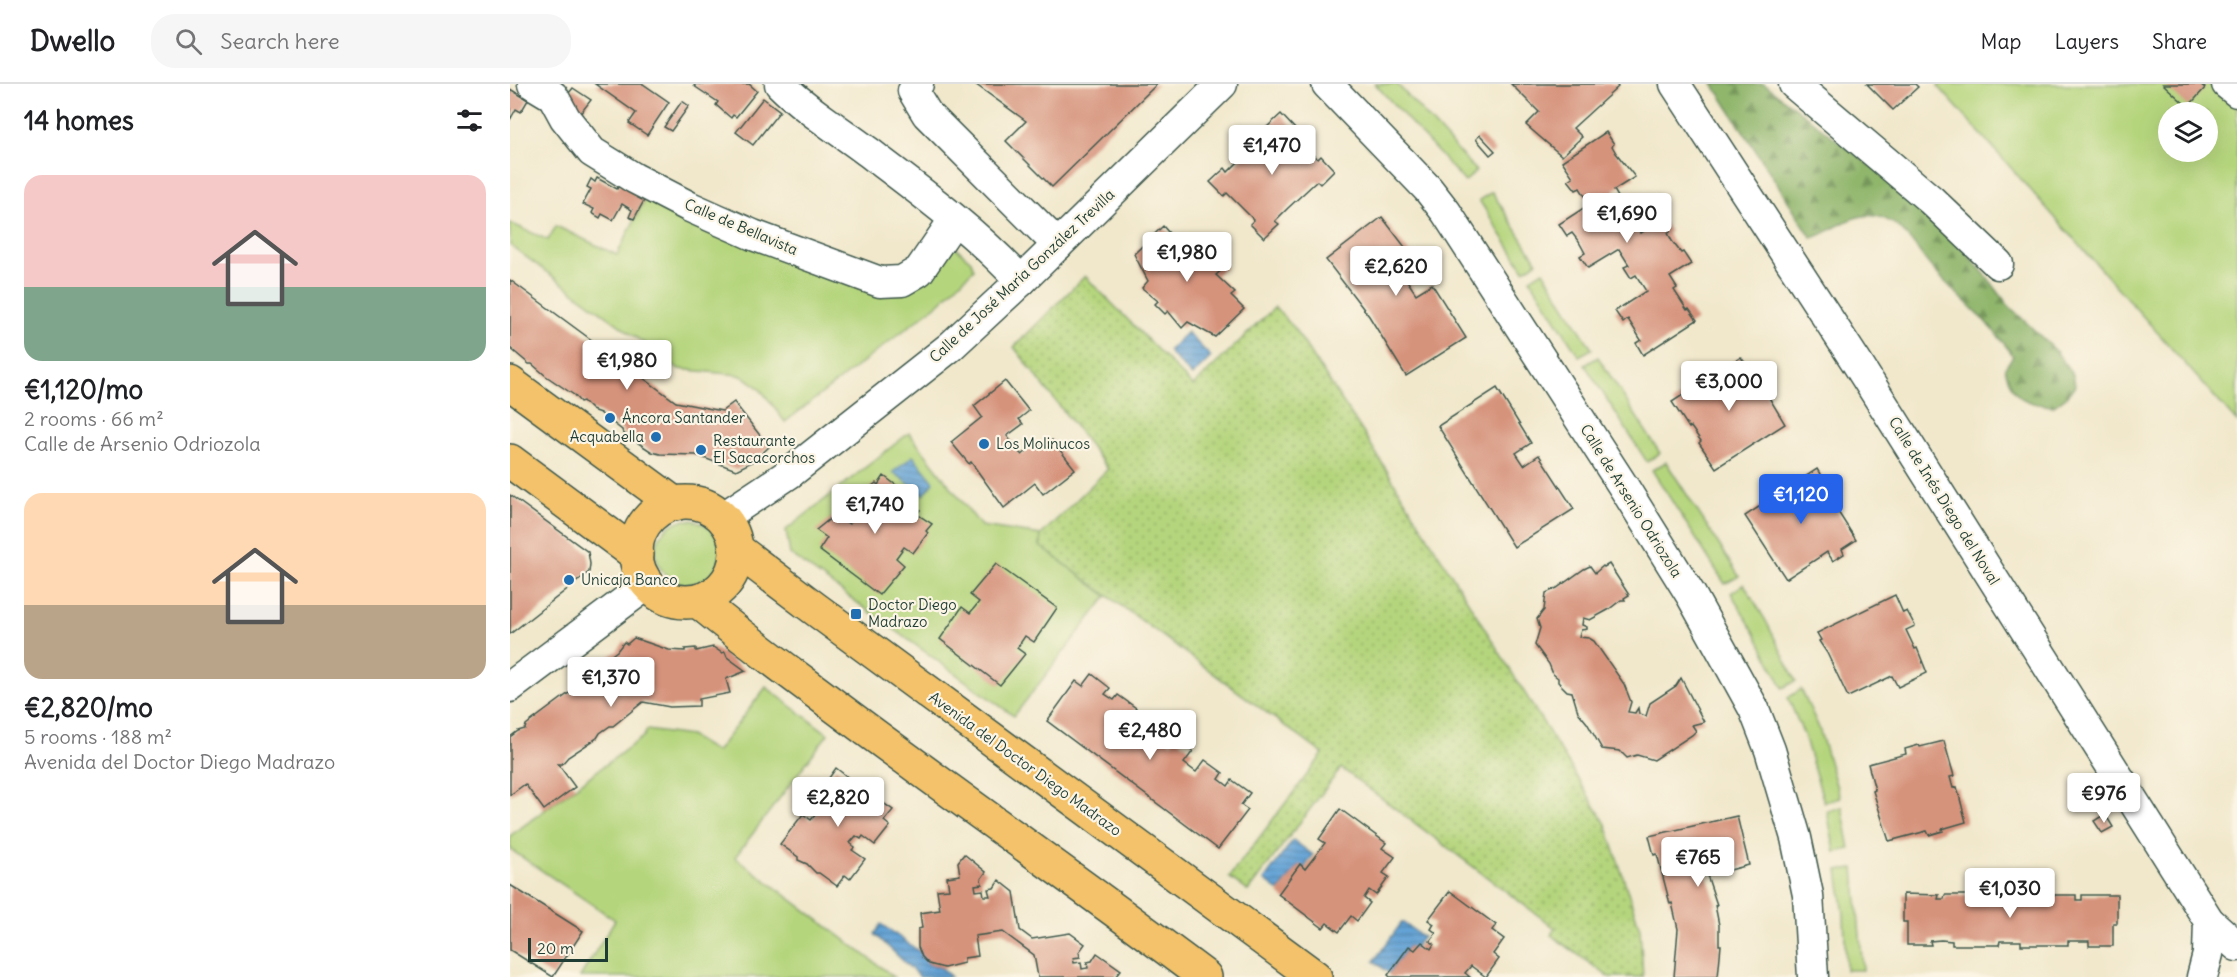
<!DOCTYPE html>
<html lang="en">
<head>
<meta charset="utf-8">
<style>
  body { margin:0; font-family:Delius,sans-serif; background:#f6f6f6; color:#202124; height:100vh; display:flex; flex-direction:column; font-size:22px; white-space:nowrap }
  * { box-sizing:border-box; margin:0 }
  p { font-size:20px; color:#757577 }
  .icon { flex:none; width:33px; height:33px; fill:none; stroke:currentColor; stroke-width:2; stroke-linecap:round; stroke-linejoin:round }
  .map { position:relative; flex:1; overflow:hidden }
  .details { display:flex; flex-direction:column; background:#fff; width:510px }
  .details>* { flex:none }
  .controls { position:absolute; left:1648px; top:18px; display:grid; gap:12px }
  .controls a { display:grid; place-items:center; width:60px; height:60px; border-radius:50%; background:#fff; box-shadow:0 6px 24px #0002; font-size:30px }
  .scale { position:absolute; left:18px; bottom:15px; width:80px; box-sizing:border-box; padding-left:6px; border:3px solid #1f3d34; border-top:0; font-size:16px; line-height:21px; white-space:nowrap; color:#1f3d34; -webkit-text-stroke:4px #fcf5e5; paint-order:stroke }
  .price { position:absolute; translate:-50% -51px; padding:0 14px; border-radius:6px; background:#fff; color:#222; font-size:20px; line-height:39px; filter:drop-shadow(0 2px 3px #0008) }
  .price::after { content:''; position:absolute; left:50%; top:36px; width:18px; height:14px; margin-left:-9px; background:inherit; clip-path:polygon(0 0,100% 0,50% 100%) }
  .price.current { background:#2563eb; color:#fff }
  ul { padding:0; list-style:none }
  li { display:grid; align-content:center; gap:12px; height:318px; padding:0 24px }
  li span { display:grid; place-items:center; height:186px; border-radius:18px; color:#555 }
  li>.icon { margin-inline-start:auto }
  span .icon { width:108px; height:108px; fill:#fffc; stroke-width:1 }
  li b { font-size:26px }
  h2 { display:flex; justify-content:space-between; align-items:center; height:72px; padding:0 24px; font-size:26px }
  header { display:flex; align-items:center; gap:36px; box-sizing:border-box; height:84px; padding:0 30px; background:#fff; border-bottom:2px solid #e0e0e0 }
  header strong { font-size:28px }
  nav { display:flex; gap:33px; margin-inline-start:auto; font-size:21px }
  .search { width:420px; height:54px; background:#f6f6f6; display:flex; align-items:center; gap:15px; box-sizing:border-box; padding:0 21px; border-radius:24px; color:#757577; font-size:22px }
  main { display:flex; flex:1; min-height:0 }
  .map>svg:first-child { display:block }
  .grass { fill:#b5d57d; stroke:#6a8958; stroke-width:1.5; fill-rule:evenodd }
  .forest { fill:url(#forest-firs); stroke:#587a50; stroke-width:1.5 }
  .park { fill:url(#park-dots); stroke:#6a8958; stroke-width:1.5 }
  .water { fill:url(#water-rules); stroke:#427085; stroke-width:1.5 }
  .building { fill:#d6937b }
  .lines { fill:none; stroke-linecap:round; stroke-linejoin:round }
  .minor-casing { stroke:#3e574b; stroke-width:33 }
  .major-casing { stroke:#3e574b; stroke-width:36 }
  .minor { stroke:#fff; stroke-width:30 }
  .major { stroke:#f3c26a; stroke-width:33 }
  .poi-dot { fill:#1f6fb2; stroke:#fcf5e5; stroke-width:2 }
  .labels { text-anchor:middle; stroke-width:4.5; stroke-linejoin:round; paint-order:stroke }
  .street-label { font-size:15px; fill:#1f3d34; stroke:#fcf5e5 }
  .poi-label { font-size:15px; fill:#1f3d34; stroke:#fcf5e5; text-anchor:start }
</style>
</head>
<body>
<header>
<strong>Dwello</strong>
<div class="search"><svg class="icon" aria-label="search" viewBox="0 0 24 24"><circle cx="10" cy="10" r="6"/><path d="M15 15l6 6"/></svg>Search here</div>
<nav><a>Map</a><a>Layers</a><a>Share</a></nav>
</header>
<main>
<section class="details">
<h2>14 homes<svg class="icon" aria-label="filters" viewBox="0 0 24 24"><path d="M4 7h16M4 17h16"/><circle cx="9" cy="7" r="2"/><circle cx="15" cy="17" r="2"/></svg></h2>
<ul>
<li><span style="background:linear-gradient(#f6c9c9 60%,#7fa58c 0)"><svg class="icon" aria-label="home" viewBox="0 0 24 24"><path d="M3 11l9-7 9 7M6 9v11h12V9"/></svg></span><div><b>€1,120/mo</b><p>2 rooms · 66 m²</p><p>Calle de Arsenio Odriozola</p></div></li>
<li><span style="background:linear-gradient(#ffd9b3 60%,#b9a48a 0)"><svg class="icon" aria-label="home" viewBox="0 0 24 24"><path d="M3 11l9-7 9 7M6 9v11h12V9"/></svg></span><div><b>€2,820/mo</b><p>5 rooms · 188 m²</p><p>Avenida del Doctor Diego Madrazo</p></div></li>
</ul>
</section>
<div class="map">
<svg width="1727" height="893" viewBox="0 0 1727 893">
  <defs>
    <pattern id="forest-firs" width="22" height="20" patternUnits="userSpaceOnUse" patternTransform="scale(1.5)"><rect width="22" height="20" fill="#90b66c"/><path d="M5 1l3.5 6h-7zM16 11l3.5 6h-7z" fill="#75955a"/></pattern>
    <pattern id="park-dots" width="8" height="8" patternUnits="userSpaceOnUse" patternTransform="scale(1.5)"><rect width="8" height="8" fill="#b5d57d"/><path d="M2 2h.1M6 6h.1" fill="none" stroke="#93ae67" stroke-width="1.8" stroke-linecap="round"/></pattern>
    <pattern id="water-rules" width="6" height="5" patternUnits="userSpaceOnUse" patternTransform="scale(1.5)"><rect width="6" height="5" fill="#64a3d6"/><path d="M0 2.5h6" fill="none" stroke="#5286ae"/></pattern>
  </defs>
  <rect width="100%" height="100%" fill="#fcf5e5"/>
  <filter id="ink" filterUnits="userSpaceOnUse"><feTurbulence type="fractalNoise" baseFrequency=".0167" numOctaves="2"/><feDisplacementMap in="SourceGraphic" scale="12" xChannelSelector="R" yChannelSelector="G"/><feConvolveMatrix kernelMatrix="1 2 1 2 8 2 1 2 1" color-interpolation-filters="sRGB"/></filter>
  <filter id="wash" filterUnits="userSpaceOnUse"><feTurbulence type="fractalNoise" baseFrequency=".008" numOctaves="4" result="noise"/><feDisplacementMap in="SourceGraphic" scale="24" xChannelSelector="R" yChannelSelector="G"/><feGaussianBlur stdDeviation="1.35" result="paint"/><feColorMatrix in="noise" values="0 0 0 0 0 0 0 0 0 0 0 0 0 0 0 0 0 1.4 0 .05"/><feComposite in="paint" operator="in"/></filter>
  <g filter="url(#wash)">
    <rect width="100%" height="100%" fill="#f1e8cc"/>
    <!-- grass -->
    <g class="grass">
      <path d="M 865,0 L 887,0 L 966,87 L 955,98 Z"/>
      <path d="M 1430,0 L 1700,0 L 1727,23 L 1727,338 L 1428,2 ZM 1659,28 L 1698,28 L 1698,68 L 1659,68 Z"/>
      <path d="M 982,108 L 1027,178 L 1014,186 L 969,116 Z"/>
      <path d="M 137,111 L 358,206 L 438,157 L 461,177 L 464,185 L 428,220 L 275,338 C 262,321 250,299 229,291 L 169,285 L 0,161 L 0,139 L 38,156 L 46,142 L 107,171 Z"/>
      <path d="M 1033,187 L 1082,265 L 1069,272 L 1020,195 Z"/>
      <path d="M 1088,273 L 1150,369 L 1137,378 L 1075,281 Z"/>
      <path d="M 399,349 L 471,442 L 531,451 L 530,462 L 597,512 L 504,632 L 280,470 L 276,446 Z"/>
      <path d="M 1156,378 L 1229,492 L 1215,500 L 1142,386 Z"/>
      <circle cx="178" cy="468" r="32"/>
      <path d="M 1234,500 L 1256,537 L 1286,597 L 1273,604 L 1246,551 L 1221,509 Z"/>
      <path d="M 256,603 L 318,650 L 225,773 L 384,893 L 70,893 L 105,836 L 0,765 L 0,752 L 134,652 L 137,646 L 180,652 L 206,668 Z"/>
      <path d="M 1291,605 L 1309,644 L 1330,714 L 1314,718 L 1294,651 L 1278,614 Z"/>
      <path d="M 1332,723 L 1340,765 L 1325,768 L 1317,727 Z"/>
      <path d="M 1344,784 L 1353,886 L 1336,886 L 1334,830 L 1328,786 Z"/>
    </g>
    <!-- forest -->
    <path class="forest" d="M 1203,0 L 1254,0 L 1379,96 L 1452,164 L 1478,194 L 1498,221 L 1545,266 L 1563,291 L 1565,301 L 1556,313 L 1544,322 C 1514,320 1503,315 1495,284 L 1503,272 C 1481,238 1449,214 1422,184 C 1410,171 1401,153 1387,142 C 1382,138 1372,133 1366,132 C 1341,128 1325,147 1302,154 Z"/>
    <!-- park -->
    <path class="park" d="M 575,192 L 683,302 L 765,223 L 784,244 L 856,353 L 1096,740 L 1130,845 L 1133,893 L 1099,893 L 1041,851 L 1045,844 L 831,684 L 738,807 L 719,793 L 813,670 L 530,462 L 531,451 L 598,385 L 504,263 Z"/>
    <!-- water -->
    <g class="water">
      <path d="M 677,248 L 701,273 L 682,292 L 658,267 Z"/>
      <path d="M 403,372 L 424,398 L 414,411 L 383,388 Z"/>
      <path d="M 783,756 L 803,771 L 794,784 L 789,781 L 769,807 L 754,796 Z"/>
      <path d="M 892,838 L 913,853 L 903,865 L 899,862 L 879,889 L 864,877 Z"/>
      <path d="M 371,840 L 410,868 L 419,880 L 431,884 L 441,893 L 410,893 L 365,850 Z"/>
    </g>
    <g id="blocks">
      <!-- building -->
      <g class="building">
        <path d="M 85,0 L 133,0 L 159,18 L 137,51 L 119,39 L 126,29 Z"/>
        <path d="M 186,0 L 239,0 L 247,7 L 226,33 L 223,31 L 221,34 L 206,21 L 208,18 L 184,2 Z"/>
        <path d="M 465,0 L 647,0 L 542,103 L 496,57 L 516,37 Z"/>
        <path d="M 1001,0 L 1106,0 L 1108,3 L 1063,44 L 1072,53 L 1052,72 L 1016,41 L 1029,28 Z"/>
        <path d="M 1357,0 L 1405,0 L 1408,3 L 1383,26 Z"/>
        <path d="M 1653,0 L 1690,0 L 1695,4 L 1678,23 Z"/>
        <path d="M 63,4 L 81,16 L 66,35 L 54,15 Z"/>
        <path d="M 0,5 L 18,16 L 11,28 L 6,25 L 0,36 Z"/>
        <path d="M 253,14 L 270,27 L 243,61 L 226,48 Z"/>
        <path d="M 172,17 L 179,22 L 161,47 L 154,43 Z"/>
        <path d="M 771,30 L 785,45 L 781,48 L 806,74 L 808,75 L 811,72 L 824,86 L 810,100 L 807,97 L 778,124 L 765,137 L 769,140 L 754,154 L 740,140 L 744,136 L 717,109 L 714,112 L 700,98 L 715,84 L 718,88 L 731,75 L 760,48 L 756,44 Z"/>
        <path d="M 1096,48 L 1104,60 L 1102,62 L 1106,69 L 1125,93 L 1104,106 L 1111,118 L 1108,119 L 1131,149 L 1152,135 L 1160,148 L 1158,149 L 1162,157 L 1171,169 L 1173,168 L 1181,180 L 1160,193 L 1167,204 L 1164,206 L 1177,226 L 1179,225 L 1187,236 L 1133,271 L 1126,259 L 1131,256 L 1128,251 L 1118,235 L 1113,239 L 1105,227 L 1136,207 L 1126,191 L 1121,194 L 1114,183 L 1119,181 L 1109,165 L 1078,184 L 1070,172 L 1075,169 L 1069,158 L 1062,149 L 1057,152 L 1049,140 L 1080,120 L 1070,104 L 1066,106 L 1058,96 L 1063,93 L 1052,77 Z"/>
        <path d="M 970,51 L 985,67 L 980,71 L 966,55 Z"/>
        <path d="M 87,94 L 107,105 L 112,96 L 137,111 L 124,135 L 119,133 L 122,126 L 112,120 L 103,136 L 92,130 L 90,134 L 82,129 L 84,125 L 73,120 L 81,105 L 77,103 L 81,95 L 85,98 Z"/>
        <path d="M 872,133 L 911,184 L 896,195 L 906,210 L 922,200 L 956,254 L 896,292 L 859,232 L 816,176 Z"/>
        <path d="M 653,142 L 664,155 L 668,152 L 686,170 L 694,162 L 715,183 L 706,191 L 725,209 L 721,212 L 734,225 L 705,253 L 678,238 L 672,244 L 658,227 L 655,230 L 645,220 L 648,217 L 632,204 L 638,197 L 624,170 Z"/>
        <path d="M 0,196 L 166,318 L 212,327 L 224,318 L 259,363 L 244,377 L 226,386 L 186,371 L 150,370 L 142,368 L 113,349 L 112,346 L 90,329 L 82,326 L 73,317 L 70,318 L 64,311 L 36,292 L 22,280 L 19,280 L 0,264 Z"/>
        <path d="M 1231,273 L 1243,291 L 1245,290 L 1275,340 L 1206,384 L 1189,359 L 1191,357 L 1181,343 L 1179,344 L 1162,318 Z"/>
        <path d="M 495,297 L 519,327 L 509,335 L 513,340 L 497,352 L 510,369 L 512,371 L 528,358 L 532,363 L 542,356 L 565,385 L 533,410 L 525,399 L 494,424 L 461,378 L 459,380 L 441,358 L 472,333 L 464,322 Z"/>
        <path d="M 987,304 L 1021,359 L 1006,369 L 1014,381 L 1029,371 L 1064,425 L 1004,463 L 928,342 Z"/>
        <path d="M 1307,385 L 1327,418 L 1323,420 L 1346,456 L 1332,465 L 1334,470 L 1323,477 L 1317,468 L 1276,495 L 1235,432 Z"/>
        <path d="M 374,392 L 395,408 L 392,413 L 410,426 L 407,430 L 422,440 L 416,447 L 418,449 L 403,469 L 394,463 L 386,474 L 394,481 L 369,511 L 309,466 L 317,454 L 306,446 L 326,430 L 339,440 L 348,428 L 338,421 L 366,399 L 368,401 Z"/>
        <path d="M 0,411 L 78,468 L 80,480 L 79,488 L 0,550 Z"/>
        <path d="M 486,480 L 547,524 L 524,558 L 515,552 L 507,564 L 515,570 L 490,601 L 430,555 L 452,523 L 460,529 L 465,523 L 469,518 L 460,511 Z"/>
        <path d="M 1099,480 L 1119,511 L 1114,514 L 1115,516 L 1111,516 L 1098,526 L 1080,536 L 1073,534 L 1072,541 L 1077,543 L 1077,545 L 1071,546 L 1069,553 L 1079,554 L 1084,557 L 1114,600 L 1121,618 L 1118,628 L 1125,629 L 1128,624 L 1129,630 L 1136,632 L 1140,619 L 1166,602 L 1171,594 L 1194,638 L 1182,641 L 1186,647 L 1182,651 L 1144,676 L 1127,671 L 1117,674 L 1110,667 L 1092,665 L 1077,639 L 1068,628 L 1062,608 L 1057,607 L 1048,598 L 1048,594 L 1043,590 L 1039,580 L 1025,561 L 1030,544 L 1027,535 L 1034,526 L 1036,509 L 1047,504 L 1074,485 L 1080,482 L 1085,489 L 1093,482 L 1094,483 Z"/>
        <path d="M 1385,511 L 1393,529 L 1397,527 L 1405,542 L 1396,546 L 1405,565 L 1407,564 L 1417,589 L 1388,603 L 1382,592 L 1338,613 L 1317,569 L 1309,557 L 1311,556 L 1307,549 Z"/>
        <path d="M 124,554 L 159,566 L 175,567 L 175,565 L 186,564 L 186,567 L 203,563 L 212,569 L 215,568 L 217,573 L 236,587 L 216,595 L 220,609 L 189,615 L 189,622 L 160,623 L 133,618 L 103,642 L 100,642 L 90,649 L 87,654 L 58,673 L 52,680 L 48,680 L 65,703 L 34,726 L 15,700 L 0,711 L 0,653 L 8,647 L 15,645 L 16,641 L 59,609 L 64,609 L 67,603 L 88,587 L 86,583 L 107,567 L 114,558 L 117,560 Z"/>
        <path d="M 582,590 L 600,604 L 595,610 L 604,616 L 608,611 L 626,624 L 617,636 L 630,645 L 638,633 L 656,647 L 652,652 L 661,659 L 665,653 L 683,667 L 674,679 L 686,688 L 695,676 L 713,689 L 709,695 L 718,702 L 722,696 L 740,709 L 731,721 L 738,726 L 708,765 L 537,637 L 566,597 L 573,602 Z"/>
        <path d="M 1434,657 L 1444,692 L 1440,693 L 1443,704 L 1447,703 L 1456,738 L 1432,745 L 1433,747 L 1419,751 L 1417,747 L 1379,757 L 1363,707 L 1365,706 L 1358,680 L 1396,670 L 1395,665 L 1409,661 L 1410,663 Z"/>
        <path d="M 326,684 L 344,698 L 347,697 L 356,707 L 359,706 L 365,710 L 365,713 L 383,726 L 374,737 L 380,742 L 365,761 L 353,752 L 351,755 L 346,752 L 340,759 L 345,763 L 342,766 L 355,775 L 340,795 L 335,791 L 327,802 L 309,789 L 306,789 L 297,780 L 288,776 L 288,773 L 270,760 L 293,730 L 301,736 L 313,721 L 304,715 Z"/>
        <path d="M 830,725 L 876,759 L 872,764 L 885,773 L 873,789 L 879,793 L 866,811 L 859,806 L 854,814 L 860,819 L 847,837 L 841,832 L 829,848 L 817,839 L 813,844 L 768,810 L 790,780 L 795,785 L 802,776 L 815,759 L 809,755 Z"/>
        <path d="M 1595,730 L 1603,743 L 1592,749 L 1584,737 Z"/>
        <path d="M 1227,732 L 1239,781 L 1205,790 L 1204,786 L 1196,788 L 1207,821 L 1205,821 L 1209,841 L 1209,861 L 1211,861 L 1208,893 L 1164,893 L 1168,845 L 1162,819 L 1160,820 L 1147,770 L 1144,771 L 1139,752 Z"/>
        <path d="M 454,770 L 476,788 L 471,795 L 472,800 L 465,801 L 466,807 L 473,806 L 474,812 L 480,812 L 478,805 L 484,804 L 489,796 L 504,808 L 510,846 L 522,855 L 560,849 L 575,860 L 569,868 L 570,873 L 563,874 L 564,879 L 571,878 L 572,885 L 578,884 L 577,878 L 582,877 L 587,869 L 611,886 L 605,893 L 528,893 L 524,871 L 493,848 L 465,852 L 468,872 L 454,874 L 454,879 L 434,884 L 419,880 L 412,873 L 408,863 L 408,845 L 412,844 L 410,829 L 430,826 L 427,806 L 439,805 L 437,793 L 450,791 L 448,778 Z"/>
        <path d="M 0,801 L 73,847 L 43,893 L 0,866 Z"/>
        <path d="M 940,807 L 986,841 L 982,846 L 994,855 L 983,870 L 989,875 L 976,893 L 961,882 L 955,889 L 960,893 L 880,893 L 878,891 L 899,862 L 905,866 L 912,858 L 921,865 L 924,860 L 920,857 L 926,849 L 921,845 L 924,840 L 918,836 Z"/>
        <path d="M 1393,810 L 1429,811 L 1428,815 L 1434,815 L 1435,811 L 1497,811 L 1497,816 L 1504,816 L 1503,811 L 1566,811 L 1566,816 L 1572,816 L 1572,811 L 1607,811 L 1607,839 L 1603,839 L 1603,862 L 1579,862 L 1579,857 L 1558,857 L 1558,861 L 1511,861 L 1511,857 L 1490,857 L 1489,861 L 1442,861 L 1442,857 L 1431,856 L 1420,857 L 1421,861 L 1397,861 L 1397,838 L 1393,838 Z"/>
      </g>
    </g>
  </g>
  <g filter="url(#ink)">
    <use href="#blocks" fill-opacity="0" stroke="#3e574b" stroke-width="1.5"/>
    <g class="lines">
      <defs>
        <g id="minor">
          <path d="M 23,0 L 43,12 L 55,34 L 82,68 L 124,94 L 180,123 L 243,151 L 370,198 L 392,197 L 409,187 L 444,136"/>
          <path d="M 270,0 C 296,26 328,45 357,67 C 410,107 466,148 511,197"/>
          <path d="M 408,0 L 403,7 L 417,30 L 548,161"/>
          <path d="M 817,0 L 918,105 L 936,128 L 1115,405 L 1181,511 L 1244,625 L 1260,666 L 1286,754 L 1298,811 L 1303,893"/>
          <path d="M 1165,0 L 1347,279 L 1699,837 L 1727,862"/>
          <path d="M 1284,0 L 1421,116 L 1488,180"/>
          <path d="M 1717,0 L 1727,8"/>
          <path d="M 212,434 L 280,389 L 440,263 L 511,197 L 712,0"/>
          <path d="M 0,603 L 138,500"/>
          <path d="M 1692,893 L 1698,870 L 1699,837"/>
        </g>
        <g id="major">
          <path d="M 0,299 L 165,420"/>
          <path d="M 0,377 L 127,471"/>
          <circle cx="176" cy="468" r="50"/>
          <path d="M 226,465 L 304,524 L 805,893"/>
          <path d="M 188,517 C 230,552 274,584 318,617 C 442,710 570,799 695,893"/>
        </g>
      </defs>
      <!-- minor casing -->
      <use href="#minor" class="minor-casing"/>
      <!-- major casing -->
      <use href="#major" class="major-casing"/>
      <!-- minor -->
      <use href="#minor" class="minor"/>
      <!-- major -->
      <use href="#major" class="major"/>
    </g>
  </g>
  <!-- markers -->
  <g class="poi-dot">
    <circle cx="100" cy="334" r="6"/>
    <circle cx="146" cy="353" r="6"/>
    <circle cx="474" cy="360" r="6"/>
    <circle cx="191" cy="366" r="6"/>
    <circle cx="59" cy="496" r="6"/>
    <rect x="340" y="524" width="12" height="12" rx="3"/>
  </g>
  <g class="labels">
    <!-- street labels -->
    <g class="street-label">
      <text transform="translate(231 143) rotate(23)" y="5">Calle de Bellavista</text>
      <text transform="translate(512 192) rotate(-43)" y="5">Calle de José María González Trevilla</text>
      <text transform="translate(1121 417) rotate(58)" y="5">Calle de Arsenio Odriozola</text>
      <text transform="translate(1434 417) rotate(58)" y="5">Calle de Inés Diego del Noval</text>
      <text transform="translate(515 680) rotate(36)" y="5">Avenida del Doctor Diego Madrazo</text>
    </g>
    <!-- poi labels -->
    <g class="poi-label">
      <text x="112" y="339">Áncora Santander</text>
      <text x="134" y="358" text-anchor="end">Acquabella</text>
      <text x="203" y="362">Restaurante<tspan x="203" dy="17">El Sacacorchos</tspan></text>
      <text x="486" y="365">Los Molinucos</text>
      <text x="71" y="501">Unicaja Banco</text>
      <text x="358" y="526">Doctor Diego<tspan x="358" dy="17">Madrazo</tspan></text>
    </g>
  </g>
</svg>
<div class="controls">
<a><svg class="icon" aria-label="layers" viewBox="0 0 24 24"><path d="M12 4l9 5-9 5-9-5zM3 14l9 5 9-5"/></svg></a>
</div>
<div class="scale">20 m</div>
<b class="price" style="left:762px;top:92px">€1,470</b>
<b class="price" style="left:1117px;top:160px">€1,690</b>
<b class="price" style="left:677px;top:199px">€1,980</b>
<b class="price" style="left:886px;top:213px">€2,620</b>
<b class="price" style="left:117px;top:307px">€1,980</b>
<b class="price" style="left:1219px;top:328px">€3,000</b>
<b class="price current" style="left:1291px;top:441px">€1,120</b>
<b class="price" style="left:365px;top:451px">€1,740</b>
<b class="price" style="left:101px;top:624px">€1,370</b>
<b class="price" style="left:640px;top:677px">€2,480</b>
<b class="price" style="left:1594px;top:740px">€976</b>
<b class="price" style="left:328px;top:744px">€2,820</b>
<b class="price" style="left:1188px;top:804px">€765</b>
<b class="price" style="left:1500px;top:835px">€1,030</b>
</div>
</main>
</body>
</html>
